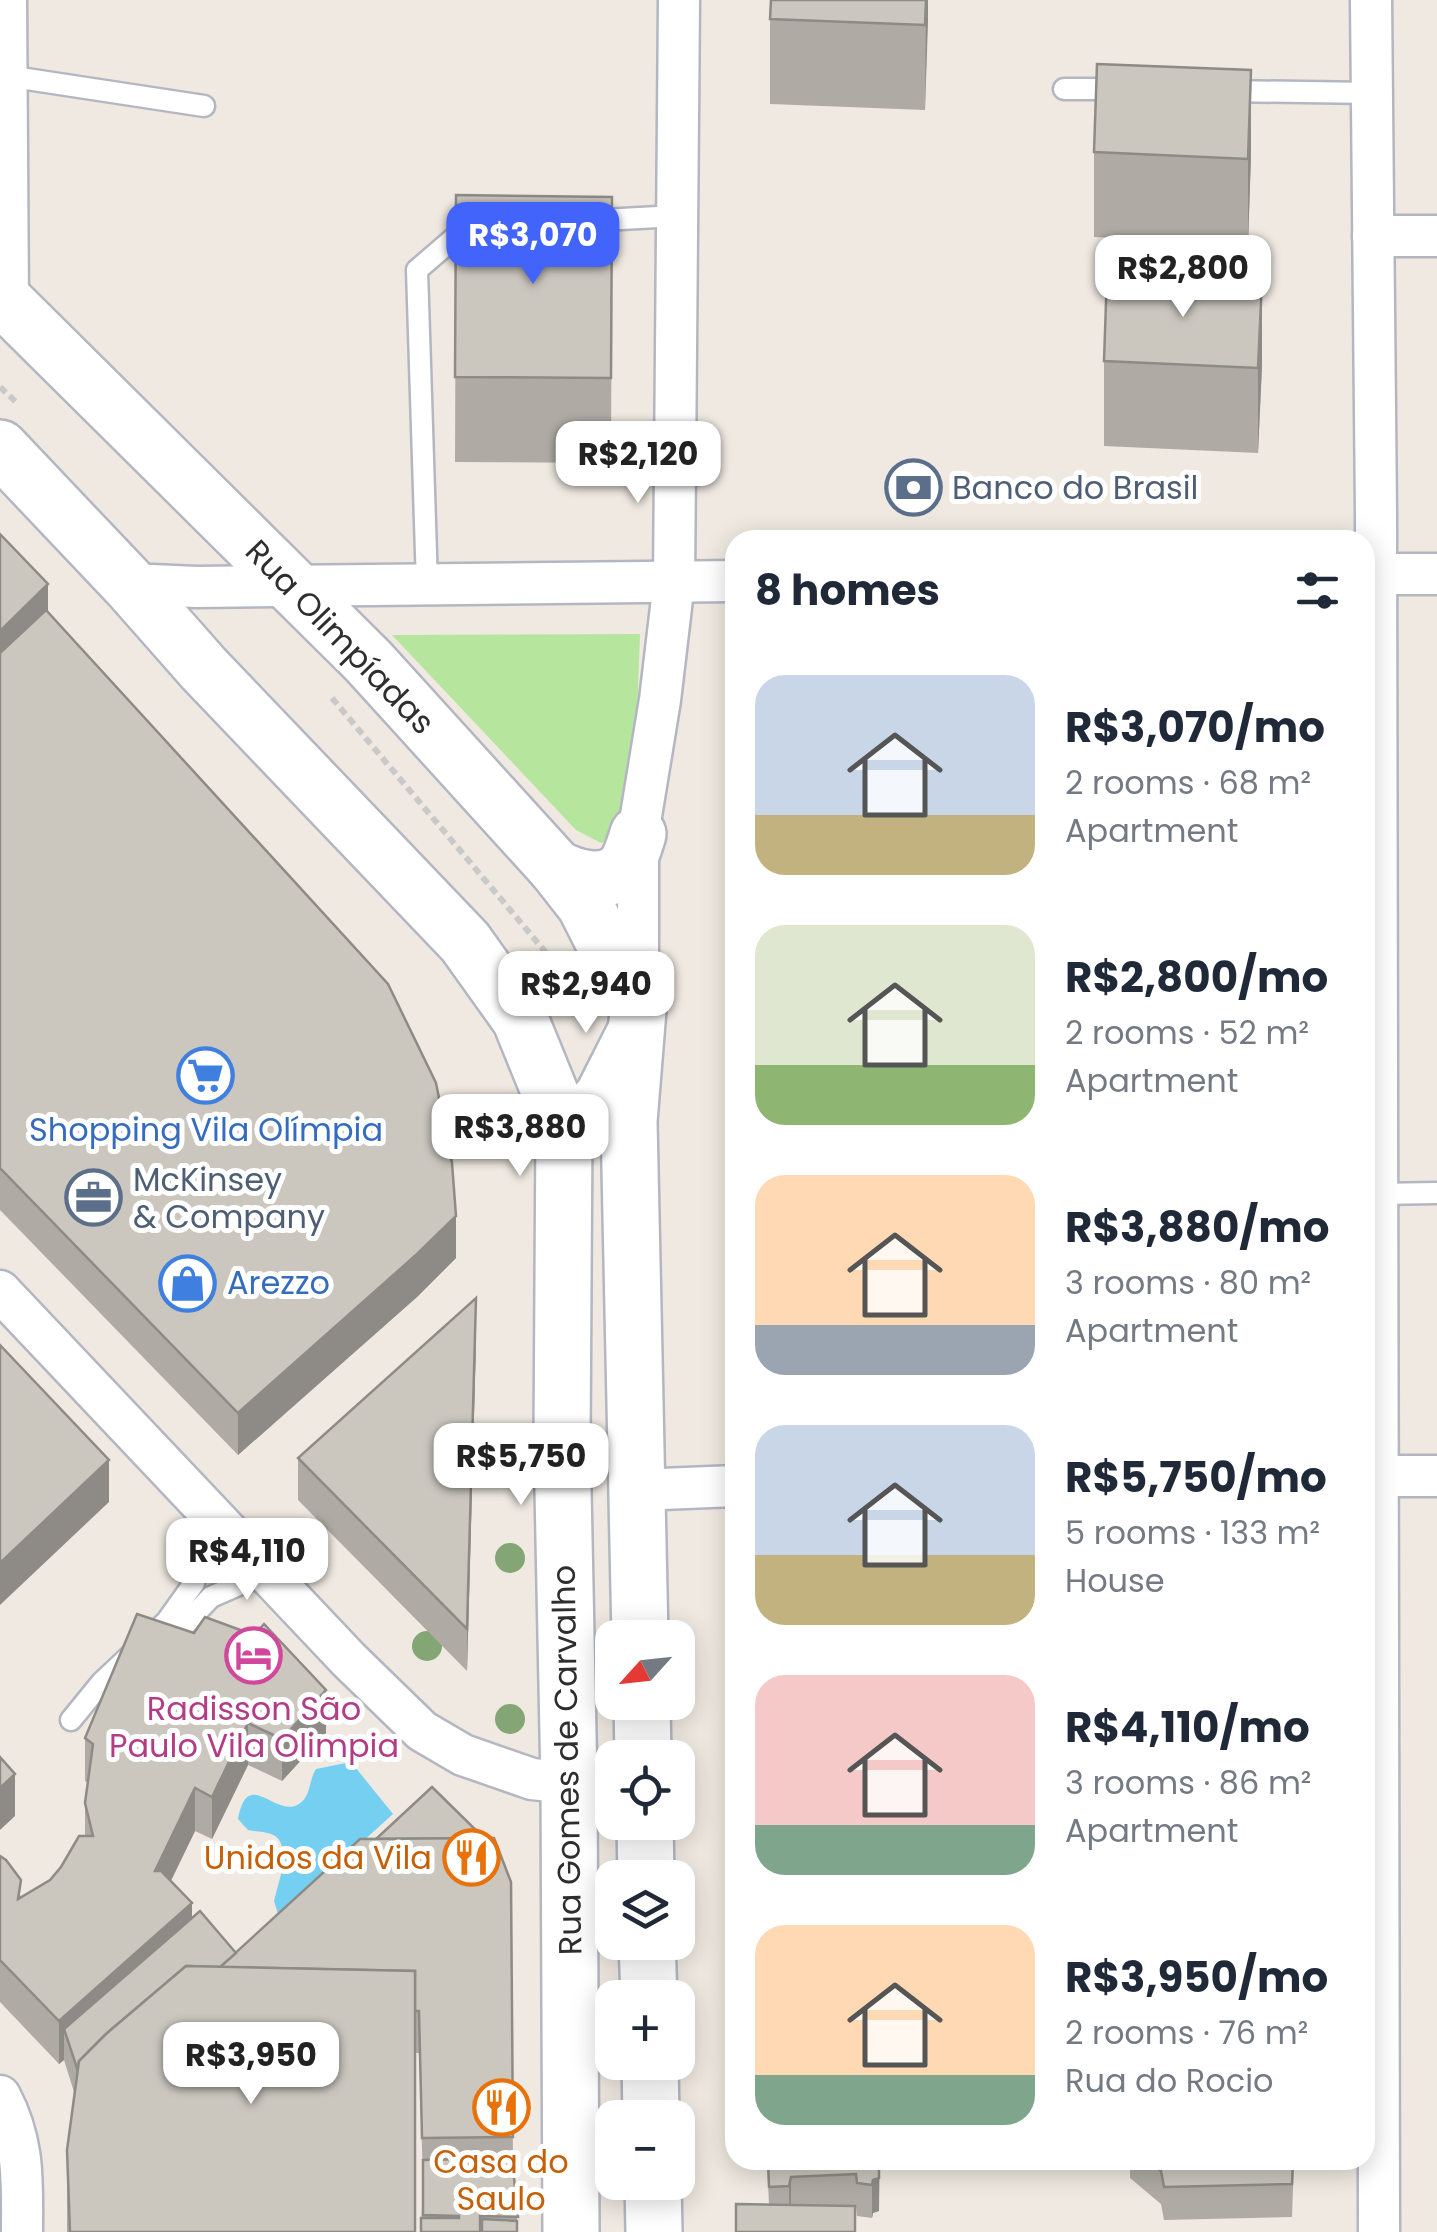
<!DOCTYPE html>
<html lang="en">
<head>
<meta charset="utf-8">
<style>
  body { margin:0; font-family:Poppins,sans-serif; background:#f2f2f3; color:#1f2937; height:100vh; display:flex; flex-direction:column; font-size:38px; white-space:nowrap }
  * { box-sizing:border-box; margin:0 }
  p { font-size:32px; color:#747a83 }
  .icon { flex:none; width:55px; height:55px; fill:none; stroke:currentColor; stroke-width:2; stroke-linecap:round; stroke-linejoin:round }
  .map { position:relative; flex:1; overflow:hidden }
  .side { position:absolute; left:725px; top:530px; width:650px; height:1640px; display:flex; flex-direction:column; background:#fff; border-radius:30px; box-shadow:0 5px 25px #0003 }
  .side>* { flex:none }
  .needle { width:65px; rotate:243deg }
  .buttons { position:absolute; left:595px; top:1620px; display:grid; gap:20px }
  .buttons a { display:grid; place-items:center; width:100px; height:100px; border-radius:20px; background:#fff; box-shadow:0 5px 25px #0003; font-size:50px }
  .price { position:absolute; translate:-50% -85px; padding:0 22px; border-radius:20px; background:#fff; color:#222; font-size:32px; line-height:65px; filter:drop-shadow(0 2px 5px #0008) }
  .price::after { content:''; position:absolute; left:50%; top:60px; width:30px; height:22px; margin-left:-15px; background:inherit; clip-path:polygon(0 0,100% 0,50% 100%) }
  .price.selected { background:#4264fb; color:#fff }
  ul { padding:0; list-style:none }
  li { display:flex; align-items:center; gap:30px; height:250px; padding:0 30px }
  li span { display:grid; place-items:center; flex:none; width:280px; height:200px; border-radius:30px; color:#555 }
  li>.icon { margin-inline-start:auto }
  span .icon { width:120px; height:120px; fill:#fffc; stroke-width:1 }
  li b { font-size:42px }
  h2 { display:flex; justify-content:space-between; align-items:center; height:120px; padding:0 30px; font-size:42px }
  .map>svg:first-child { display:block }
  .park { fill:#b6e59e }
  .water { fill:#75cff0 }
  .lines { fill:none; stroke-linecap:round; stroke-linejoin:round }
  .lane-casing { stroke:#b4b7c1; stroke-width:25 }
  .street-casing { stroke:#b4b7c1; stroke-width:45 }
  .secondary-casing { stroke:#b4b7c1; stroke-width:60 }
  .path { stroke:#c9c9c9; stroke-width:6; stroke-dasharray:8 5; stroke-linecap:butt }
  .lane { stroke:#fff; stroke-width:20 }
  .street { stroke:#fff; stroke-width:40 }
  .secondary { stroke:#fff; stroke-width:55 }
  .tree { fill:#84a574 }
  .wall { fill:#afaba4 }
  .shaded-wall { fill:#8e8b86 }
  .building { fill:#cbc7bf; stroke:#8e8b86; stroke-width:2.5 }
  .labels { text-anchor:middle; stroke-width:10; stroke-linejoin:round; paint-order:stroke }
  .service-label { font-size:32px; fill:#4e5e75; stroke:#fff; text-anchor:start }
  .street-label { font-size:32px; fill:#2e2e2e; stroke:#fff }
  .shop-label { font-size:32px; fill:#366cbe; stroke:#fff }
  .hotel-label { font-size:32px; fill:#b23c85; stroke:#fff }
  .food-label { font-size:32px; fill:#c56008; stroke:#fff; text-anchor:end }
</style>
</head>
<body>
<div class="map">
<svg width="1437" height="2232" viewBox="0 0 1437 2232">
  <rect width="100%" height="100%" fill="#efe9e1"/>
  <!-- park -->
  <path class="park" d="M 640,634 L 633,829 L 601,843 L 576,830 L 392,635 Z"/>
  <!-- water -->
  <path class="water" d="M 351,1762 L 393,1814 L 279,1917 L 274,1901 L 284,1863 C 282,1858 282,1853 282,1847 C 279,1830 261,1833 248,1830 L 238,1819 C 248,1766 275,1819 299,1804 C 311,1797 309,1779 316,1769 Z"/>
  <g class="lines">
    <defs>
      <g id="lane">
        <path d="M 7,76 L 204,106"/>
        <path d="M 1064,89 L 1120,89"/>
        <path d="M 1224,91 L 1372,93"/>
        <path d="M 585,221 L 676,216"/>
        <path d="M 427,585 L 417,270 L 453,239 L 481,228"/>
        <path d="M 1376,1194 L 1437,1193"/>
        <path d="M 165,1646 L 211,1597 L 266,1573"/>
        <path d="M 71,1720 L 102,1682 L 167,1621 L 194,1583 L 210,1514"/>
      </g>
      <g id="street">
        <path d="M 6,0 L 8,304"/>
        <path d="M 1371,0 L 1376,514 L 1379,2232"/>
        <path d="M 1373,236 L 1437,236"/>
        <path d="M 1365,574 L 1437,574"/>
        <path d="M 129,584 L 197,587 L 735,581"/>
        <path d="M 564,1127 L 596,1093 L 638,1010 L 638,834 L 660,700 L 674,582 L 679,0"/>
        <path d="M 0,1291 L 349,1660 L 422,1731 L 463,1755 L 532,1779 L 569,1783 L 612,1781"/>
        <path d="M 1365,1476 L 1437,1476"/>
        <path d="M 637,1490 L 735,1486"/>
        <path d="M 0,2096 C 25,2143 22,2181 22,2232"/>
      </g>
      <g id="secondary">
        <path d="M 0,296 L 368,661 L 556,868 L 585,905 L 638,1010 L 629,1121 L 640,1638"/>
        <path d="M 0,448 L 129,584 L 204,669 L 465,942 L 520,1019 L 564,1127 L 562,1441 L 569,1783 L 571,2232"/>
        <path d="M 556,868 C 574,877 602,886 620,871 C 630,863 634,846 638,834"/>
        <path d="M 642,1702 L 643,1758"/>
        <path d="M 645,1822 L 646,1878"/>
        <path d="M 647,1942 L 649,1998"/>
        <path d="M 650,2062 L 651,2118"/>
        <path d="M 653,2182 L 654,2232"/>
      </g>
    </defs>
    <!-- lane casing -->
    <use href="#lane" class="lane-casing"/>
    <!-- street casing -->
    <use href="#street" class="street-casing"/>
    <!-- secondary casing -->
    <use href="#secondary" class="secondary-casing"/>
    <!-- path -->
    <g class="path">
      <path d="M 0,387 L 16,402"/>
      <path d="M 332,698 L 548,955 L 564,993"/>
    </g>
    <!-- lane -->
    <use href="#lane" class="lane"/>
    <!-- street -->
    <use href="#street" class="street"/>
    <!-- secondary -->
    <use href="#secondary" class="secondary"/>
  </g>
  <!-- trees -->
  <g class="tree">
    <circle cx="510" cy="1558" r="15"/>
    <circle cx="427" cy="1646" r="15"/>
    <circle cx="510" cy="1719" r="15"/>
  </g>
  <!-- wall -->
  <g class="wall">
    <path d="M 928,0 L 925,110 L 770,104 L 770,19 Z"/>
    <path d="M 1094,152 L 1251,155 L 1248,244 L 1094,237 Z"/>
    <path d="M 456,195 L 612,197 L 611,463 L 455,462 Z"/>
    <path d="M 1104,361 L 1262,365 L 1258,453 L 1104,446 Z"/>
    <path d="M 0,534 L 456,1258 L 417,1297 L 238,1455 L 0,1210 Z"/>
    <path d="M 476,1340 L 467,1671 L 298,1500 L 298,1458 Z"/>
    <path d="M 326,1690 L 326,1733 L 282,1781 L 248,1765 L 212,1839 L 195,1831 L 171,1881 L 192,1917 L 236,1953 L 511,1882 L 513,2168 L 518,2232 L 421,2232 L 423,2181 L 419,2053 L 415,2053 L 415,2232 L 67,2232 L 67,2150 L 74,2092 L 64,2060 L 59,2064 L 0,2002 L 0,1856 L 21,1897 L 50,1880 L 85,1836 L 85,1803 L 88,1783 L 85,1781 L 85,1738 Z"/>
    <path d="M 767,2160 L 880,2160 L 879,2211 L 873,2213 L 872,2218 L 857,2216 L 856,2207 L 769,2205 Z"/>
    <path d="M 1130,2160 L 1294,2160 L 1292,2217 L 1164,2220 L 1161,2204 L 1130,2178 Z"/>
  </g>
  <!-- shaded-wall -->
  <g class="shaded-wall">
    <path d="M 926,0 L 928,0 L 928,22 L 925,110 Z"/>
    <path d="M 1251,70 L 1251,155 L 1248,244 L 1248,159 Z"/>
    <path d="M 1262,280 L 1262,365 L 1258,453 L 1258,368 Z"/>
    <path d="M 48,584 L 48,626 L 0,673 L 0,631 Z"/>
    <path d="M 456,1216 L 456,1258 L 417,1297 L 238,1455 L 238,1413 Z"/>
    <path d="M 476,1298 L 476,1340 L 467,1671 L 467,1629 Z"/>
    <path d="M 109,1460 L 109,1502 L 0,1605 L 0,1563 Z"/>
    <path d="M 326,1690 L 326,1733 L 282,1781 L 282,1739 Z"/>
    <path d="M 248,1723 L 248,1765 L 212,1839 L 212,1797 Z"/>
    <path d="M 15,1774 L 15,1816 L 0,1830 L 0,1788 Z"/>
    <path d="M 195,1788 L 195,1831 L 155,1913 L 155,1871 Z"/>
    <path d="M 192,1903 L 192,1945 L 64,2029 L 64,2060 L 59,2064 L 59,2021 Z"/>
    <path d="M 879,2160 L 879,2211 L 873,2213 L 872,2218 L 872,2185 Z"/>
    <path d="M 791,2177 L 791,2210 L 789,2219 L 789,2186 Z"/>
  </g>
  <!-- building -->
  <g class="building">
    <path d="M 771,0 L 926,0 L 925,25 L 770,19 Z"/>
    <path d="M 1097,64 L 1251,70 L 1248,159 L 1094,152 Z"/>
    <path d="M 456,195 L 612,197 L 611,378 L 455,377 Z"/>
    <path d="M 1107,273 L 1262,280 L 1258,368 L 1104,361 Z"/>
    <path d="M 0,534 L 48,584 L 0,631 Z"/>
    <path d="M 46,610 L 388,984 L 436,1083 L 452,1163 L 456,1216 L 417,1254 L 238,1413 L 0,1168 L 0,653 Z"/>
    <path d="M 476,1298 L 467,1629 L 298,1458 Z"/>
    <path d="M 0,1345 L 109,1460 L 0,1563 Z"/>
    <path d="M 137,1614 L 194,1633 L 205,1617 L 254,1635 L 264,1624 L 326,1690 L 282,1739 L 248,1723 L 212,1797 L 195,1788 L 155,1871 L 161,1871 L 192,1903 L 59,2021 L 0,1960 L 0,1856 L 6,1860 L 21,1880 L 18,1899 L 50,1880 L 61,1867 L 79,1836 L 93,1836 L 85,1803 L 93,1744 L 85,1738 Z"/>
    <path d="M 0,1757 L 15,1774 L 0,1788 Z"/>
    <path d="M 432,1787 L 484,1838 L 376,1839 Z"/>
    <path d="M 494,1838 L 511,1882 L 513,2137 L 422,2138 L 419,2011 L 415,2011 L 415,1971 L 220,1967 L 360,1839 Z"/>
    <path d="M 200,1911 L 236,1953 L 220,1967 L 186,1966 L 106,2034 L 79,2061 L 78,2071 L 64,2029 Z"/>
    <path d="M 186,1966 L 415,1971 L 415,2232 L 70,2232 L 67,2150 L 79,2061 L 106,2034 Z"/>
    <path d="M 512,2158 L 518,2217 L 480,2216 L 480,2232 L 421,2232 L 421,2218 L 459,2218 L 459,2216 L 423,2215 L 423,2160 Z"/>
    <path d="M 768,2160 L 879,2160 L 879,2178 L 873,2180 L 872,2185 L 857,2183 L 856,2174 L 791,2177 L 789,2186 L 769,2187 Z"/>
    <path d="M 1148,2160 L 1293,2160 L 1292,2184 L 1164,2187 L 1161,2171 Z"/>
    <path d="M 736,2204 L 855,2206 L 855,2232 L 736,2232 Z"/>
    <path d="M 482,2219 L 517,2221 L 517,2232 L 482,2232 Z"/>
  </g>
  <!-- icons -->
  <defs>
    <symbol id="bank-ring" viewBox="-11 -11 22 22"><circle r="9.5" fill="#fff" stroke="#5c6f8a" stroke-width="1.5"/><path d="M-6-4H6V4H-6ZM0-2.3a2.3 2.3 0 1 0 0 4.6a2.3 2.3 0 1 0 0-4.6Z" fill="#5c6f8a"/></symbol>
    <symbol id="supermarket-ring" viewBox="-11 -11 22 22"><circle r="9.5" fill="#fff" stroke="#3f7fe0" stroke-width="1.5"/><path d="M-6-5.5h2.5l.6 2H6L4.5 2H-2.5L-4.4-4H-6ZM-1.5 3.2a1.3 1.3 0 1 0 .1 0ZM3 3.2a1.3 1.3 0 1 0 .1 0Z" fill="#3f7fe0"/></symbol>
    <symbol id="office-ring" viewBox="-11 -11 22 22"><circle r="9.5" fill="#fff" stroke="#5c6f8a" stroke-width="1.5"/><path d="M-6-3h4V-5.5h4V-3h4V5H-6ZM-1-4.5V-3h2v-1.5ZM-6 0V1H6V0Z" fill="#5c6f8a"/></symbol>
    <symbol id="shop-ring" viewBox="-11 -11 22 22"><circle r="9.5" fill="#fff" stroke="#3f7fe0" stroke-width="1.5"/><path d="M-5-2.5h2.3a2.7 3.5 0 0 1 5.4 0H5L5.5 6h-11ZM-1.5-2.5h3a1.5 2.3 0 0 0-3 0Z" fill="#3f7fe0"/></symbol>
    <symbol id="hotel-ring" viewBox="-11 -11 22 22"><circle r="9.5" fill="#fff" stroke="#d1479c" stroke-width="1.5"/><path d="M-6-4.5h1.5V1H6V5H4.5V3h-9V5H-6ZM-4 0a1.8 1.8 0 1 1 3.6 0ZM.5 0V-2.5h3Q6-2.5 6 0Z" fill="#d1479c"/></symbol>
    <symbol id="restaurant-ring" viewBox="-11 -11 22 22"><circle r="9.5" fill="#fff" stroke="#e8710a" stroke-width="1.5"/><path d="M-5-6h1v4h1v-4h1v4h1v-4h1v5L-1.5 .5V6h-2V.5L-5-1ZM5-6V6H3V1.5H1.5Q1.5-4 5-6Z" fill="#e8710a"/></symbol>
  </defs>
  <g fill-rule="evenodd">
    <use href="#bank-ring" x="882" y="456" width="63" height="63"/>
    <use href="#supermarket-ring" x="174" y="1044" width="63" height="63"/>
    <use href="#office-ring" x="62" y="1166" width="63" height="63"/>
    <use href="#shop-ring" x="156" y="1252" width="63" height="63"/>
    <use href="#hotel-ring" x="222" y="1624" width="63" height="63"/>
    <use href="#restaurant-ring" x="440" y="1826" width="63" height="63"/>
    <use href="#restaurant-ring" x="470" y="2076" width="63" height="63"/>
  </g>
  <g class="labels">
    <!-- service labels -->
    <g class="service-label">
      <text x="952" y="499">Banco do Brasil</text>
      <text x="133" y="1191">McKinsey<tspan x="133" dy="37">&amp; Company</tspan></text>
    </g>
    <!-- street labels -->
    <g class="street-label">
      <text transform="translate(340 637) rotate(46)" y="11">Rua Olimpíadas</text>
      <text transform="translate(567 1760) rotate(-91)" y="11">Rua Gomes de Carvalho</text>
    </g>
    <!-- shop labels -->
    <g class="shop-label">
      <text x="206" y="1141">Shopping Vila Olímpia</text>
      <text x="227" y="1294" text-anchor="start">Arezzo</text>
    </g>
    <!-- hotel labels -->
    <g class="hotel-label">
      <text x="254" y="1720">Radisson São<tspan x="254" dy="37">Paulo Vila Olimpia</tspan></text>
    </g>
    <!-- food labels -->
    <g class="food-label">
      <text x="432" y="1869">Unidos da Vila</text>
      <text x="501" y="2173" text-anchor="middle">Casa do<tspan x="501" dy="37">Saulo</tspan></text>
    </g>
  </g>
</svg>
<div class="buttons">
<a><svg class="needle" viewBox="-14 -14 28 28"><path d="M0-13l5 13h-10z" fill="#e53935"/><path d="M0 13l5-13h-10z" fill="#747a83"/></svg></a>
<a><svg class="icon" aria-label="locate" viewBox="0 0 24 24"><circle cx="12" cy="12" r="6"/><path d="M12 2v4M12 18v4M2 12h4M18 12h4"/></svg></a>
<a><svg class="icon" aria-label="layers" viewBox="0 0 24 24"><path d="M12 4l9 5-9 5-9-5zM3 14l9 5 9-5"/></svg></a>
<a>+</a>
<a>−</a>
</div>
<b class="price selected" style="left:533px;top:287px">R$3,070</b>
<b class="price" style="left:1183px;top:320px">R$2,800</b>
<b class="price" style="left:638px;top:506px">R$2,120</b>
<b class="price" style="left:586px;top:1036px">R$2,940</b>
<b class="price" style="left:520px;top:1179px">R$3,880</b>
<b class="price" style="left:521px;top:1508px">R$5,750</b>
<b class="price" style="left:247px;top:1603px">R$4,110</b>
<b class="price" style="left:251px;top:2107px">R$3,950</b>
<section class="side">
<h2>8 homes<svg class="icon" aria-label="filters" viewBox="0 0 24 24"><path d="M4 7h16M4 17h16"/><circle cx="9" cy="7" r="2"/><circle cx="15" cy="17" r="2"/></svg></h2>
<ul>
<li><span style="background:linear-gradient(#c9d6e8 70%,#c2b280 0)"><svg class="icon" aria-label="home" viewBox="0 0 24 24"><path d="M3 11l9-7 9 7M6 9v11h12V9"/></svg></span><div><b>R$3,070/mo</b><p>2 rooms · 68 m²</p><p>Apartment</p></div></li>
<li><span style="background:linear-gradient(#dfe7d0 70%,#8fb573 0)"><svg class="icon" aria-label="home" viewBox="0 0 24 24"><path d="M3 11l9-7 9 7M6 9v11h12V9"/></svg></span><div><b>R$2,800/mo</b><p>2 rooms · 52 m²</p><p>Apartment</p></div></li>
<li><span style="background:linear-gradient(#ffd9b3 75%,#9aa5b1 0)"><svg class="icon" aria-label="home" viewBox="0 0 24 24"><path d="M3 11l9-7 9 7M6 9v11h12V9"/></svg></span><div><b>R$3,880/mo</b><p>3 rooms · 80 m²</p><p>Apartment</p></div></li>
<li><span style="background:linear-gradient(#c9d6e8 65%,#c2b280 0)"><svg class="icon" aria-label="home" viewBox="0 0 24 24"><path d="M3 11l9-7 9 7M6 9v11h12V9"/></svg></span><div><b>R$5,750/mo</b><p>5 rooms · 133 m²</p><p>House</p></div></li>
<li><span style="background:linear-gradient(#f6c9c9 75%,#7fa58c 0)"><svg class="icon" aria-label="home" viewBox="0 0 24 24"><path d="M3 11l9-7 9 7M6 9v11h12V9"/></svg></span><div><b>R$4,110/mo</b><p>3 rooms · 86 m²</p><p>Apartment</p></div></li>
<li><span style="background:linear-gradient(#ffd9b3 75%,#7fa58c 0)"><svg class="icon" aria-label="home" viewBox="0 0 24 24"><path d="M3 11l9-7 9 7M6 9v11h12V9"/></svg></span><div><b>R$3,950/mo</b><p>2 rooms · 76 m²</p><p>Rua do Rocio</p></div></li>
</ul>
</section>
</div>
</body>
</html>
